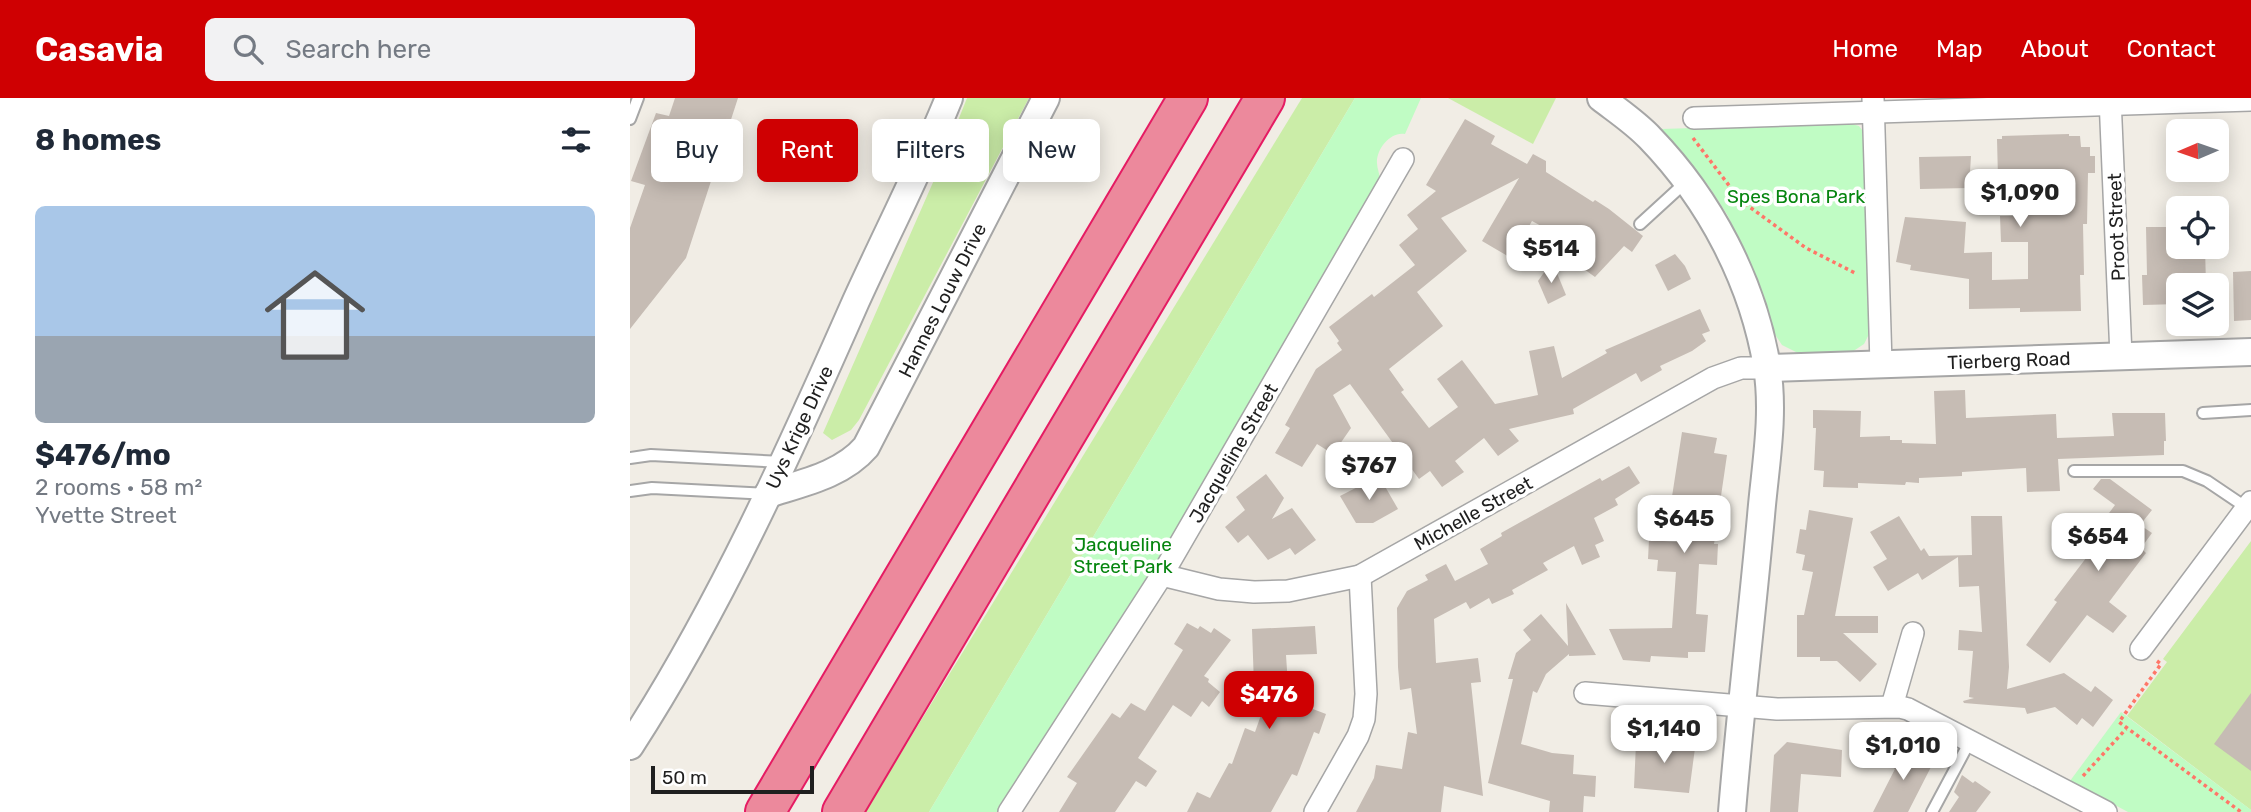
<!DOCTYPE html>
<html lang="en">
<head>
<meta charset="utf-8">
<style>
  body { margin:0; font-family:Rubik,sans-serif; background:#f2f2f3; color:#1f2937; height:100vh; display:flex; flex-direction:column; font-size:26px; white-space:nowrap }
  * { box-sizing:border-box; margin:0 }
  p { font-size:23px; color:#747a83 }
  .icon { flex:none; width:38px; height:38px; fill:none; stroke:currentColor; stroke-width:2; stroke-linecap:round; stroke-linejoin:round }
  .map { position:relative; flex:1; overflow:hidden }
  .details { display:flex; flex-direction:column; background:#fff; width:630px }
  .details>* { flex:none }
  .top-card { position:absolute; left:21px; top:21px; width:665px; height:63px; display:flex; gap:14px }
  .needle { width:46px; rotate:268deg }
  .tools { position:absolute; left:1536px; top:21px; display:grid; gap:14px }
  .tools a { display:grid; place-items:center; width:63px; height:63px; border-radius:10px; background:#fff; box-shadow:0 4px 18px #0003; font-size:35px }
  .scale { position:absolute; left:21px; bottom:18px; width:163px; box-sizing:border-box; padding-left:7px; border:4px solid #1f1f1f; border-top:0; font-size:19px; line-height:24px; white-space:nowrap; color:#1f1f1f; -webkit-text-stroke:5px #fff; paint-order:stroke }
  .price { position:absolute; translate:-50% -60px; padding:0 16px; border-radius:14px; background:#fff; color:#222; font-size:23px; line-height:46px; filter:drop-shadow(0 2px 4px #0008) }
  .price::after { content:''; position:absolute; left:50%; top:42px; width:21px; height:16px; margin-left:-10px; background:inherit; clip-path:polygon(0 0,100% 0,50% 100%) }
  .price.on { background:#cf0002; color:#fff }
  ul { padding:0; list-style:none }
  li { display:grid; align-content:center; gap:14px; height:371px; padding:0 35px }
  li span { display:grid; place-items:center; height:217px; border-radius:10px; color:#555 }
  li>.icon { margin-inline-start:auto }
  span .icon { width:126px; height:126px; fill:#fffc; stroke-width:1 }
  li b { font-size:30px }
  h2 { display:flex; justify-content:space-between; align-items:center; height:84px; padding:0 35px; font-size:30px }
  .pill { padding:0 24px; border-radius:10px; background:#fff; box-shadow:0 4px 18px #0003; font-size:24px; line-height:63px }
  .pill.on { background:#cf0002; color:#fff }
  header { display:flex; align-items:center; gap:42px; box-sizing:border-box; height:98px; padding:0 35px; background:#cf0002; color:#fff }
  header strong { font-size:33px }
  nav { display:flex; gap:38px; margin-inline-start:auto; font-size:24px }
  .search { width:490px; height:63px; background:#f2f2f3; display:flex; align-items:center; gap:18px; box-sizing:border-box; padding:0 24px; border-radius:10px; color:#747a83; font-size:26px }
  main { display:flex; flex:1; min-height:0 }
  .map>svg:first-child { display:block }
  .grass { fill:#cbeda8 }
  .park { fill:#c0fcc4 }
  .building { fill:#c6bcb4 }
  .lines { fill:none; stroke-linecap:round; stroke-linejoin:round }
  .service-casing { stroke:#a6a6a6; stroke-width:14 }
  .minor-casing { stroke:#a6a6a6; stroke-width:24 }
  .tertiary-casing { stroke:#a6a6a6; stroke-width:30 }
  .motorway-casing { stroke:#e51c63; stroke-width:42 }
  .path { stroke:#ff7668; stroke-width:3.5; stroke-dasharray:3.5 3.5; stroke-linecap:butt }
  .service { stroke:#fff; stroke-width:10 }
  .minor { stroke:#fff; stroke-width:21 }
  .tertiary { stroke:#fff; stroke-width:26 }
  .motorway { stroke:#ec899c; stroke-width:38 }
  .labels { text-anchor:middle; stroke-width:7; stroke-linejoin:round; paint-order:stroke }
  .park-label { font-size:19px; fill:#06850f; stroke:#fff }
  .street-label { font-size:19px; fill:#1f1f1f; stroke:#fff }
</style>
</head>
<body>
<header>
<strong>Casavia</strong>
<div class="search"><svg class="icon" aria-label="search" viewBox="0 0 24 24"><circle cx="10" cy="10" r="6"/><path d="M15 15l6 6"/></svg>Search here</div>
<nav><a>Home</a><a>Map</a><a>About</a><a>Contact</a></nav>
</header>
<main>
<section class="details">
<h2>8 homes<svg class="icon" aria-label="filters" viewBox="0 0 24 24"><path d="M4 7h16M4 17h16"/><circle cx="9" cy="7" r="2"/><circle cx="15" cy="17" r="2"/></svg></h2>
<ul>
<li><span style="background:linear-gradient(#a9c7e8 60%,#9aa5b1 0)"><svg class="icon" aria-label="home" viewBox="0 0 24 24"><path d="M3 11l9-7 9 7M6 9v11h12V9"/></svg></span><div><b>$476/mo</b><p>2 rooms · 58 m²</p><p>Yvette Street</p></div></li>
</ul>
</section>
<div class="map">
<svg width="1621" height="714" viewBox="0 0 1621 714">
  <rect width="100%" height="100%" fill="#f1ede5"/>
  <!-- grass -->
  <g class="grass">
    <path d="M 337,0 L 399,0 L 229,322 L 221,332 L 202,342 L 193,335 L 308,73 Z"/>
    <path d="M 672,0 L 725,0 L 299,714 L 235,714 Z"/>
    <path d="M 818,0 L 926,0 L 903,46 Z"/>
    <path d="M 1621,443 L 1621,712 L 1497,618 L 1537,564 L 1533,561 Z"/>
  </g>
  <!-- park -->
  <g class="park">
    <path d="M 725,0 L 791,0 L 775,36 C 761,33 746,51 747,65 C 747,71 750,76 750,82 L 520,479 L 368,714 L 299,714 Z"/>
    <path d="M 1218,25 L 1229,28 L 1235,36 L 1240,234 L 1234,246 L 1222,254 L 1170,256 L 1152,247 L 1144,235 L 1123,172 L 1098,118 L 1078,87 L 1031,31 Z"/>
    <path d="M 1491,614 L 1621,712 L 1621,714 L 1498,714 L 1440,683 Z"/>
  </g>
  <!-- building -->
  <g class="building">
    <path d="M 45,0 L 108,0 L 56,160 L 0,231 L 0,130 L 15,87 L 1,83 L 26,15 L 39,18 Z"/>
    <path d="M 835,21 L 865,38 L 861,46 L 897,66 L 903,56 L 916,63 L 916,74 L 963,104 L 965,102 L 979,111 L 1013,138 L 1002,154 L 994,148 L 965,179 L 929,153 L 937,142 L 902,123 L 881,160 L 852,143 L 889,80 L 811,120 L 837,153 L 787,194 L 813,228 L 759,271 L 774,292 L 771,294 L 799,330 L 828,309 L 807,281 L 832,262 L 865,306 L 908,297 L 899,253 L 924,248 L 932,280 L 977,255 L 975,252 L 1070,211 L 1080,233 L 1072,236 L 1076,243 L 1062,253 L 1030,268 L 1032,272 L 1011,284 L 1006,275 L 943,311 L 944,316 L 879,331 L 889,343 L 868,358 L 854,340 L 825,363 L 834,374 L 812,389 L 800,373 L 789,381 L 720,286 L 703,297 L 721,330 L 703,356 L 687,346 L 672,369 L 645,355 L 660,330 L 655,327 L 686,271 L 712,252 L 707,245 L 709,243 L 699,229 L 742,196 L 744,199 L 785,167 L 769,147 L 788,131 L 777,117 L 806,93 L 796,87 Z"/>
    <path d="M 1439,36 L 1439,38 L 1450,38 L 1451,49 L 1460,49 L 1460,58 L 1465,58 L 1465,75 L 1458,75 L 1457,126 L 1453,126 L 1454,177 L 1450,177 L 1451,213 L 1390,214 L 1390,210 L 1339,211 L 1339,181 L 1280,172 L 1281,167 L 1266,164 L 1275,119 L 1336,124 L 1334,155 L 1362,154 L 1362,182 L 1398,181 L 1398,144 L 1371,144 L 1370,118 L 1386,118 L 1385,80 L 1368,80 L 1367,41 L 1372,41 L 1372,38 Z"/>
    <path d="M 1341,58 L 1339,90 L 1290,91 L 1289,59 Z"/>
    <path d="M 1516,129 L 1549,129 L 1549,149 L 1575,149 L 1576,187 L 1549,187 L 1549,206 L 1513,207 L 1512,177 L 1517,177 Z"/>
    <path d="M 1045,156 L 1055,168 L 1061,181 L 1038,193 L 1025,167 Z"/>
    <path d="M 922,163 L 936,197 L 918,206 L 908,183 Z"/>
    <path d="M 1621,173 L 1621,222 L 1604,223 L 1603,174 Z"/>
    <path d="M 1335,292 L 1336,320 L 1426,316 L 1427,340 L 1484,338 L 1482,315 L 1535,315 L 1536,343 L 1534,343 L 1534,357 L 1428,361 L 1430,393 L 1397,394 L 1396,370 L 1332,374 L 1332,378 L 1289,380 L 1289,385 L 1276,384 L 1275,387 L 1228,385 L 1228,390 L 1193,389 L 1194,373 L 1184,372 L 1186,330 L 1183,330 L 1183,312 L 1231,313 L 1230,339 L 1260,338 L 1260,342 L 1272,342 L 1272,345 L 1306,346 L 1304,293 Z"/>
    <path d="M 1052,334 L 1087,340 L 1084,355 L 1097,357 L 1084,446 L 1088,446 L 1087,467 L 1069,466 L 1066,516 L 1078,517 L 1075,554 L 1058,554 L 1058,560 L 1021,558 L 1020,564 L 993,562 L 979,531 L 1042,530 L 1046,474 L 1027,473 L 1028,462 L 1018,461 L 1019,442 L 1047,444 L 1055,407 L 1041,405 Z"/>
    <path d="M 999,368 L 1010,385 L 985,401 L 988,407 L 964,420 L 974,443 L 965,447 L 970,459 L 952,467 L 944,448 L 913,465 L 918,472 L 882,492 L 884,496 L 862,506 L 859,500 L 840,511 L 836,504 L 804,521 L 806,565 L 848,560 L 851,584 L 841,585 L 853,698 L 814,688 L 811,714 L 726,714 L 744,680 L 746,667 L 772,671 L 778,634 L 787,636 L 781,590 L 770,592 L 768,569 L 767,510 L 777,493 L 798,482 L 795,477 L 816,466 L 825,483 L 858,466 L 850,451 L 872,438 L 871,435 L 970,380 L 972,383 Z"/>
    <path d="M 636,376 L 654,400 L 642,421 L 662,410 L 686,442 L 665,457 L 660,450 L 638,462 L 618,437 L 608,445 L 595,429 L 615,412 L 606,399 Z"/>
    <path d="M 749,378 L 768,411 L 743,425 L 726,425 L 710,398 Z"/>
    <path d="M 1471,381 L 1480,381 L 1522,412 L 1510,427 L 1522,435 L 1511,450 L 1516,455 L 1479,504 L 1497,518 L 1483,535 L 1457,517 L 1420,565 L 1396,547 L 1427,504 L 1424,502 L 1466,447 L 1459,442 L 1485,407 L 1463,391 Z"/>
    <path d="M 1179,412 L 1223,420 L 1205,518 L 1248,518 L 1248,535 L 1213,535 L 1247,566 L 1230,584 L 1207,563 L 1190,563 L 1190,559 L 1167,559 L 1167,517 L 1174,517 L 1183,474 L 1172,472 L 1175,457 L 1166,455 L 1170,431 L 1176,432 Z"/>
    <path d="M 1269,418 L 1291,453 L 1294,450 L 1299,458 L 1342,457 L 1341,418 L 1372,418 L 1379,569 L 1377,591 L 1434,575 L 1461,594 L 1465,588 L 1483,602 L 1463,629 L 1452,620 L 1447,627 L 1425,609 L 1397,616 L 1395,610 L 1334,605 L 1333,603 L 1344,600 L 1339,599 L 1343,553 L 1328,552 L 1329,532 L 1352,534 L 1349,488 L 1329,489 L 1328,459 L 1292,482 L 1288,475 L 1258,493 L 1243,469 L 1257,461 L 1240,434 Z"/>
    <path d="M 936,505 L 966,557 L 939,558 L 939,556 L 916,576 L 907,595 L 903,593 L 891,646 L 922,655 L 944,657 L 943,676 L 966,678 L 965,699 L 954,698 L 953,714 L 919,714 L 920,703 L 858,685 L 883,581 L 878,581 L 886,555 L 901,542 L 893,532 L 911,516 L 938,548 Z"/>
    <path d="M 557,525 L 568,531 L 570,528 L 581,535 L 584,530 L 601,542 L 574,578 L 579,581 L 578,584 L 590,594 L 579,609 L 572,603 L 561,619 L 543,607 L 508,660 L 527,673 L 516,689 L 506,683 L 485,714 L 429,714 L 447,685 L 437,679 L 482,615 L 490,620 L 501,605 L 515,613 L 553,552 L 544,546 Z"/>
    <path d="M 685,528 L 687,556 L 656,557 L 659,602 L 696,616 L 689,636 L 684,634 L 667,678 L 662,676 L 641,714 L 557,714 L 567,694 L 580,700 L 599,665 L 602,666 L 615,630 L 625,634 L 642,586 L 624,587 L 622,531 Z"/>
    <path d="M 1621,595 L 1621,673 L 1584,646 Z"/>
    <path d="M 1038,636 L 1055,638 L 1055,649 L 1065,650 L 1059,695 L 1004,690 L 1006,645 L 1021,646 L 1022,641 L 1038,642 Z"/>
    <path d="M 1157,644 L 1212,652 L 1211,679 L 1171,676 L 1168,714 L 1140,714 L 1144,657 Z"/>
    <path d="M 1266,649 L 1302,667 L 1278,714 L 1243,714 L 1265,671 L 1257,666 Z"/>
    <path d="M 1332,677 L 1343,685 L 1345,683 L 1361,694 L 1346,714 L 1319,714 L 1329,699 L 1324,694 Z"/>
  </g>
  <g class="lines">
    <defs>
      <g id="service">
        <path d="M 0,21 L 8,0"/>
        <path d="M 1010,126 L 1057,83"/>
        <path d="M 1573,315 L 1621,312"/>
        <path d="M 0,360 L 21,357 L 153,364"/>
        <path d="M 1444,373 L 1553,373 L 1577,383 L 1617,410"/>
        <path d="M 0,393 L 22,390 L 138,396"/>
        <path d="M 1302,714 L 1340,643"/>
      </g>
      <g id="minor">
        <path d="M 1243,0 L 1251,266"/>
        <path d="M 1480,0 L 1491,258"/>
        <path d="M 1064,20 L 1621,2"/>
        <path d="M 532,477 L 589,491 L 624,494 L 658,493 L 730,478 L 1083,280 L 1111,270 L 1137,270"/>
        <path d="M 1511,551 L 1621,404"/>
        <path d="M 955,595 L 1147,611 L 1270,609 L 1278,611 L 1476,714"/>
        <path d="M 1262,608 L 1283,535"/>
        <path d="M 379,714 L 532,477 L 773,61"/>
        <path d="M 685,714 L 728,638 L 734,621 L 736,596 L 730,478"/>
      </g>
      <g id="tertiary">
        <path d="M 971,0 C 988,13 1006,25 1020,40 C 1080,102 1123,184 1137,269 C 1145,318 1135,369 1131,418 C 1122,517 1110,615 1102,714"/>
        <path d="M 1137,270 L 1621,254"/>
        <path d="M 138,396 C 172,385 212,377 236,349 L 416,0"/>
        <path d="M 0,648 C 90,509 159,355 226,203 C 257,135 291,69 319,0"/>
      </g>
      <g id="motorway">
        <path d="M 135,714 L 558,0"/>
        <path d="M 212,714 L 635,0"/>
      </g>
    </defs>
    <!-- service casing -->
    <use href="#service" class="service-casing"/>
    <!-- minor casing -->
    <use href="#minor" class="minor-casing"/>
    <!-- tertiary casing -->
    <use href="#tertiary" class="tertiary-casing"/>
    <!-- motorway casing -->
    <use href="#motorway" class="motorway-casing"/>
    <!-- path -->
    <g class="path">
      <path d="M 1063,40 L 1110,102 L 1176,150 L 1227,176"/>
      <path d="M 1527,563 L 1531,566 L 1489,624 L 1611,714"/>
      <path d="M 1453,678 L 1496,631"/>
    </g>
    <!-- service -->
    <use href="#service" class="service"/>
    <!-- minor -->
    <use href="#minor" class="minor"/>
    <!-- tertiary -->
    <use href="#tertiary" class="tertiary"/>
    <!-- motorway -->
    <use href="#motorway" class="motorway"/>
  </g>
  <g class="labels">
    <!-- park labels -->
    <g class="park-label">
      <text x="1166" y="105">Spes Bona Park</text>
      <text x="493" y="453">Jacqueline<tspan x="493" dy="22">Street Park</tspan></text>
    </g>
    <!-- street labels -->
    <g class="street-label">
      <text transform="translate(1486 129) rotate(-92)" y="7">Proot Street</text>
      <text transform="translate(312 202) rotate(-63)" y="7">Hannes Louw Drive</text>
      <text transform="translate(1379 262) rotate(-2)" y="7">Tierberg Road</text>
      <text transform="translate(169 329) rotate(-65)" y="7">Uys Krige Drive</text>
      <text transform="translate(603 355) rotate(-60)" y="7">Jacqueline Street</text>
      <text transform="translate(843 415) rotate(-29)" y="7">Michelle Street</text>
    </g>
  </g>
</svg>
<div class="tools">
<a><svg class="needle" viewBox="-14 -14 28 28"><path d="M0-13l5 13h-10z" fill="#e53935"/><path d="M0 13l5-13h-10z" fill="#747a83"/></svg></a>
<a><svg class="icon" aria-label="locate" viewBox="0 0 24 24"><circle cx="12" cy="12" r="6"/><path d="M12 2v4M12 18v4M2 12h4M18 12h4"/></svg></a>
<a><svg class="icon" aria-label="layers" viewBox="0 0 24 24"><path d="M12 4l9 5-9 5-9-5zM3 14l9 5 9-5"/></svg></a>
</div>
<div class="scale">50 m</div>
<b class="price" style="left:1390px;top:131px">$1,090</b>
<b class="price" style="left:921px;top:187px">$514</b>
<b class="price" style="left:739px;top:404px">$767</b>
<b class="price" style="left:1054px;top:457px">$645</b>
<b class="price" style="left:1468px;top:475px">$654</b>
<b class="price on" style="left:639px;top:633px">$476</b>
<b class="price" style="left:1034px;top:667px">$1,140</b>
<b class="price" style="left:1273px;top:684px">$1,010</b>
<div class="top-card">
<a class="pill">Buy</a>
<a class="pill on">Rent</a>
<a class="pill">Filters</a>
<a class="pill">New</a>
</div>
</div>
</main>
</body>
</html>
